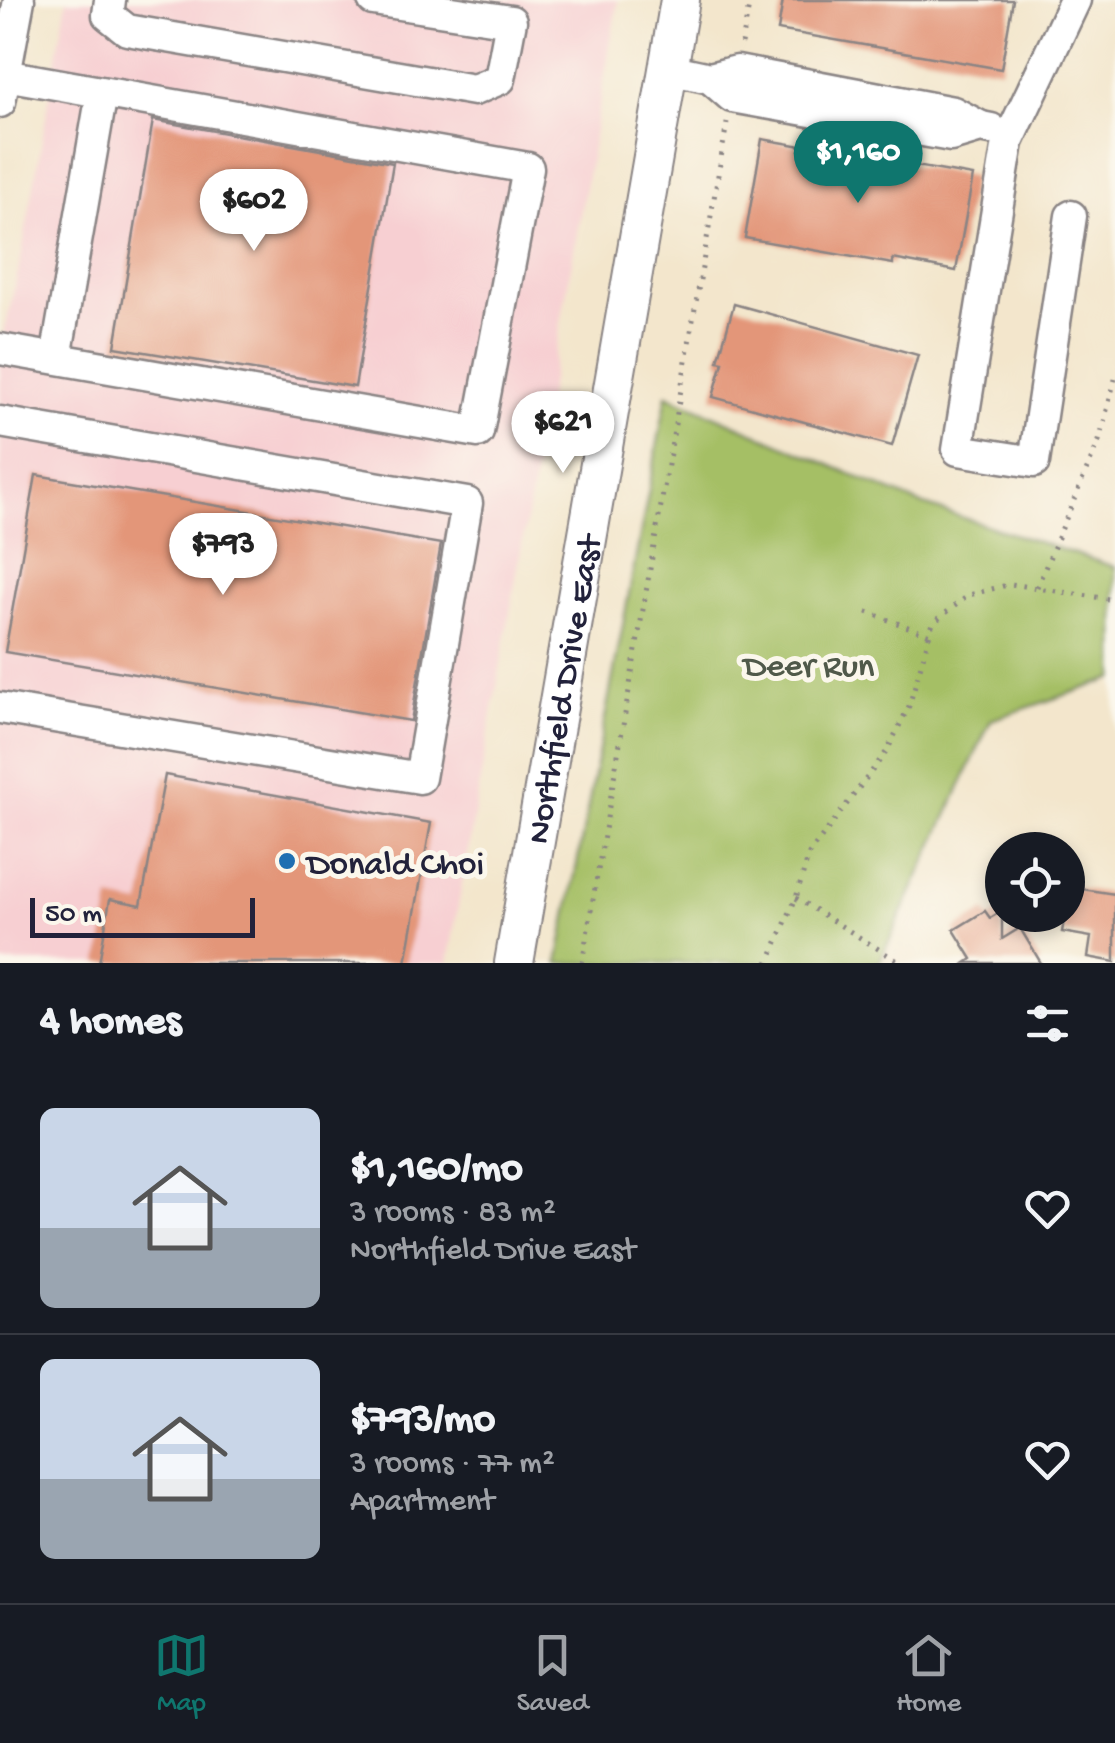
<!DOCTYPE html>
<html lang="en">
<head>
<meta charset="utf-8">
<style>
  body { margin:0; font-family:"Gochi Hand",sans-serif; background:#20242c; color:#f1f3f6; height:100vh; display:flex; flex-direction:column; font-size:38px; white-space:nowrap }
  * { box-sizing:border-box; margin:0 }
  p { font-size:32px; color:#9ea1a6 }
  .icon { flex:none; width:55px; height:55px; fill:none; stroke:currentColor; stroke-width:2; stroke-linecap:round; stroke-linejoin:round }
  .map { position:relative; height:963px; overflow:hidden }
  .sheet { display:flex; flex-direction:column; background:#171b24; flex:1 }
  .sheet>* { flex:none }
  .controls { position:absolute; left:985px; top:832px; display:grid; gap:20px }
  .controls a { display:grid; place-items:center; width:100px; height:100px; border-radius:50%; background:#171b24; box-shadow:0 5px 15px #0003; font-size:50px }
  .scale { position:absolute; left:30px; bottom:25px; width:225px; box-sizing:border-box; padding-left:10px; border:5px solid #22223b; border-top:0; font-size:28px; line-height:35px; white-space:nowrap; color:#22223b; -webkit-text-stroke:8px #fbf7ec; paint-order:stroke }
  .price { position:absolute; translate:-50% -85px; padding:0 22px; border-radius:35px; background:#fff; color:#222; font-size:32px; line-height:65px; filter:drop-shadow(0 2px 5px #0008) }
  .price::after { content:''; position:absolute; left:50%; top:60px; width:30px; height:22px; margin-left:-15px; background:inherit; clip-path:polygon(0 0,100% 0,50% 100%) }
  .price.selected { background:#0f766e; color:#fff }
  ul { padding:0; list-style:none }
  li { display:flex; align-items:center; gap:30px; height:250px; padding:0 40px }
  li+li { border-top:2px solid #363941 }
  li span { display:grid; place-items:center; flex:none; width:280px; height:200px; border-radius:15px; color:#555 }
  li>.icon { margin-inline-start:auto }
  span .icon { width:120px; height:120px; fill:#fffc; stroke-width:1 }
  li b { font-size:42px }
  h2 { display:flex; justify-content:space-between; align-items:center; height:120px; padding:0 40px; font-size:42px }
  .tabs { display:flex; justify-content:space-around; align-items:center; height:140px; border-top:2px solid #363941; background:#171b24; font-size:28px; color:#9ea1a6 }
  .tabs a { display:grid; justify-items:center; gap:5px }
  .tabs .selected { color:#0f766e }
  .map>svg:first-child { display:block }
  .built { fill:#f7cfd2 }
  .green { fill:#a5bf65; stroke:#647050; stroke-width:2.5 }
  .building { fill:#e39679 }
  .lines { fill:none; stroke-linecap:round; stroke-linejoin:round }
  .minor-casing { stroke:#8a8484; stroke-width:35 }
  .major-casing { stroke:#8a8484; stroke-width:42 }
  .path { stroke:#8a8484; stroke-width:5; stroke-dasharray:2.5 8; stroke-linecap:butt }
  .minor { stroke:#fff; stroke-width:30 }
  .major { stroke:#fff; stroke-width:38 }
  .poi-dot { fill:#1f6fb2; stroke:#fbf7ec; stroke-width:4 }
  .labels { text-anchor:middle; stroke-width:10; stroke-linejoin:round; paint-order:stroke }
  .park-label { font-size:35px; fill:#50594a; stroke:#fbf7ec }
  .street-label { font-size:35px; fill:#22223b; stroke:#fbf7ec }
  .poi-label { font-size:35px; fill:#22223b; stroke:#fbf7ec; text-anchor:start }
</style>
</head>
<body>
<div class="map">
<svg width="1115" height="963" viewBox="0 0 1115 963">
  <rect width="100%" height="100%" fill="#fbf7ec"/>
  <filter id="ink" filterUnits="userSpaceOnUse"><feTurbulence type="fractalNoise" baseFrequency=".01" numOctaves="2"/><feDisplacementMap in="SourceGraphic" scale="20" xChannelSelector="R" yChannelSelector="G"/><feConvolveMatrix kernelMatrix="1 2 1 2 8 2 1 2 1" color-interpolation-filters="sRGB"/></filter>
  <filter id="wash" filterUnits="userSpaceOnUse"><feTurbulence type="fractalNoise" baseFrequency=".0048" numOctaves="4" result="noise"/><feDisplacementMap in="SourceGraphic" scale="40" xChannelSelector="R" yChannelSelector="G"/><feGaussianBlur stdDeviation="2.25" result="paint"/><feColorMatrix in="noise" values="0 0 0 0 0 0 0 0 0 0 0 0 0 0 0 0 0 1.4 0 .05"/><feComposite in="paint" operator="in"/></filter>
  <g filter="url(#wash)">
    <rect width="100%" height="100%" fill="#f3e6cc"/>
    <!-- built -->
    <path class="built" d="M 67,0 L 618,0 L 448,963 L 0,963 L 0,351 L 20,263 Z"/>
    <!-- green -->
    <path class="green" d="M 667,395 L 918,503 L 1115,567 L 1115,678 L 991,720 L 879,963 L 558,963 Z"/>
    <g id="blocks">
      <!-- building -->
      <g class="building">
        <path d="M 783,0 L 1013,0 L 1001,69 L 778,30 Z"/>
        <path d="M 153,120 L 393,163 L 355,387 L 115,347 Z"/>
        <path d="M 762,139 L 973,176 L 956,271 L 893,259 L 893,264 L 745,238 Z"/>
        <path d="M 734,304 L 918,355 L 892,446 L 713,397 L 723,362 L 718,361 Z"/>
        <path d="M 36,475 L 441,544 L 411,721 L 5,652 Z"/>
        <path d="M 165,775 L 431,823 L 406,963 L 99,963 L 110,899 L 141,905 Z"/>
        <path d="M 1069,887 L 1115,894 L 1115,962 L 1088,957 L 1091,937 L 1062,932 L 1065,915 L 1068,915 Z"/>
        <path d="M 985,911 L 990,918 L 1002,911 L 1002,939 L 1020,928 L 1041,963 L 966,963 L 972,959 L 954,930 Z"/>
      </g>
    </g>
  </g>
  <g filter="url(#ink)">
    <use href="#blocks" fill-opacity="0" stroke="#8a8484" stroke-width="2.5"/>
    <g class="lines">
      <defs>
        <g id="minor">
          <path d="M 110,0 L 108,15 L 127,30 L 474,90 L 500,79 L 511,21 L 373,0"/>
          <path d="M 668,69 L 710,78 L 737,71 L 953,112 L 981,127"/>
          <path d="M 710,78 L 732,97 L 951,136 L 981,127 L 991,129"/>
          <path d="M 0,102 L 19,0"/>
          <path d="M 1071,216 L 1034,462 L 958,450 L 1008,142 L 1075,0"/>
          <path d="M 0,349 L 478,432 L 528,168 L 5,75"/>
          <path d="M 56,358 L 102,93"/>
          <path d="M 0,422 L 467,503 L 420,778 L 0,708"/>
        </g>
        <g id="major">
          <path id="s1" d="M 514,963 L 680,0"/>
        </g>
      </defs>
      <!-- minor casing -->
      <use href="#minor" class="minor-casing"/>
      <!-- major casing -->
      <use href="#major" class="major-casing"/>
      <!-- path -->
      <g class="path">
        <path d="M 742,44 L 750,0"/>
        <path d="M 1037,587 L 1099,441 L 1115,379"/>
        <path d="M 867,612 L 930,635"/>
        <path d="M 796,898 L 901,963"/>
        <path d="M 582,963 L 727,123"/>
        <path d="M 768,963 L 796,898 L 809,854 L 887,751 L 909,706 L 933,623 L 969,595 L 1011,584 L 1115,600"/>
      </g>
      <!-- minor -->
      <use href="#minor" class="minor"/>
      <!-- major -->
      <use href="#major" class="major"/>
    </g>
  </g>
  <!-- markers -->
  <circle class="poi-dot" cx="287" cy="861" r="10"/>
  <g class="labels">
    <!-- park labels -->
    <g class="park-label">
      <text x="809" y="675">Deer Run</text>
    </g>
    <!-- street labels -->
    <g class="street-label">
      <text dy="12" stroke="none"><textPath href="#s1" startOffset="278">Northfield Drive East</textPath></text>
    </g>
    <!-- poi labels -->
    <g class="poi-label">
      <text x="307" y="873">Donald Choi</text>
    </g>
  </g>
</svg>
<div class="controls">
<a><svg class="icon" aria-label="locate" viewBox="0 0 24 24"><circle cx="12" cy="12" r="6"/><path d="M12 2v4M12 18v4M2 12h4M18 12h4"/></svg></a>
</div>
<div class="scale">50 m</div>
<b class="price selected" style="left:858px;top:206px">$1,160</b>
<b class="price" style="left:254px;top:254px">$602</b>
<b class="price" style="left:563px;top:476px">$621</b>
<b class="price" style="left:223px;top:598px">$793</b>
</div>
<section class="sheet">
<h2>4 homes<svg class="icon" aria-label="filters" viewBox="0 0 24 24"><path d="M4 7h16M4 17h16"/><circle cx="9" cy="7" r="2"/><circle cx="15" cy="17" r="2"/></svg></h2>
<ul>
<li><span style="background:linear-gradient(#c9d6e8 60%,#9aa5b1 0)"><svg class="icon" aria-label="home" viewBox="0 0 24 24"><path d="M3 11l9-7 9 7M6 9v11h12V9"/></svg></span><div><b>$1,160/mo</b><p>3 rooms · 83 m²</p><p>Northfield Drive East</p></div><svg class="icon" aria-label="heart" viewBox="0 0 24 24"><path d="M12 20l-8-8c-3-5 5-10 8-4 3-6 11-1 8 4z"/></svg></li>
<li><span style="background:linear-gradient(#c9d6e8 60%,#9aa5b1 0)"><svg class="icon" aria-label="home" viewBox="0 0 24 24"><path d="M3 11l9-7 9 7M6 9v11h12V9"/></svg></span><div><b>$793/mo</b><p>3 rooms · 77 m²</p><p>Apartment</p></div><svg class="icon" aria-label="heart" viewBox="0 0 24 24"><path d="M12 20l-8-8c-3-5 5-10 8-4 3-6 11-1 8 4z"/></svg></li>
</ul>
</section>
<nav class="tabs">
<a class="selected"><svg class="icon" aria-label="map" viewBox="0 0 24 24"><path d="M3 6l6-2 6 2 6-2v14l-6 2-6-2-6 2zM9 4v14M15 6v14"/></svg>Map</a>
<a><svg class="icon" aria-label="saved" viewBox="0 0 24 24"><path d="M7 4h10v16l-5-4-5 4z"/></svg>Saved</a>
<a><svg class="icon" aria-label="home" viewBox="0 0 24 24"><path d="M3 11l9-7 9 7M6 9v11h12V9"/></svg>Home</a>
</nav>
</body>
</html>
